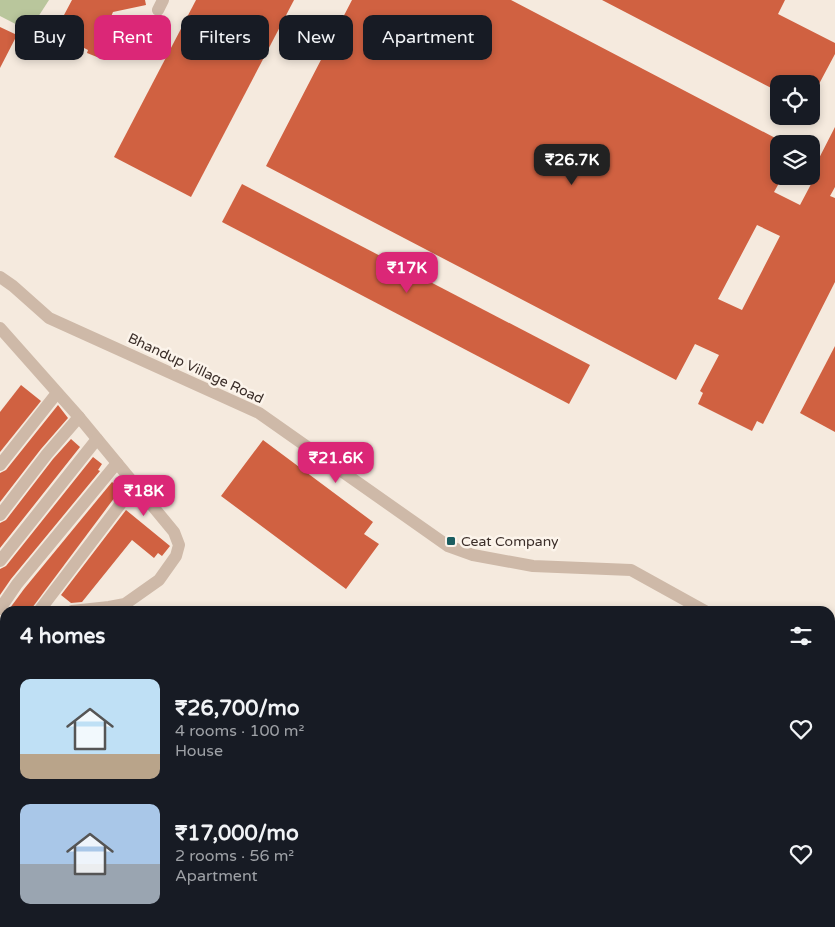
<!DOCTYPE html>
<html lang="en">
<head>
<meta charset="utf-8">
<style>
  body { margin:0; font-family:"Varela Round",sans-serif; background:#242831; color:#f1f3f6; height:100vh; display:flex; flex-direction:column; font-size:19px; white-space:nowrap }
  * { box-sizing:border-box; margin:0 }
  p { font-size:16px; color:#9ea1a6 }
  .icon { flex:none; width:28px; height:28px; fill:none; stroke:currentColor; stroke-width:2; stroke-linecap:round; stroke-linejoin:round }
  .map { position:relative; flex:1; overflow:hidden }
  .sheet { position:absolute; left:0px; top:606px; width:835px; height:321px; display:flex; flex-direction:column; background:#171b24; border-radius:15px 15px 0 0; box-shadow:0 2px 8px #0003 }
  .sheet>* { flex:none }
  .banner { position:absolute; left:15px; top:15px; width:500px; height:45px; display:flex; gap:10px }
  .tools { position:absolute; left:770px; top:75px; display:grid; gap:10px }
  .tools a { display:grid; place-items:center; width:50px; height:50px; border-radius:10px; background:#171b24; box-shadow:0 2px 8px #0003; font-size:25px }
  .price { position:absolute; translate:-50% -42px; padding:0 11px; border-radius:10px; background:#db2777; color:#fff; font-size:16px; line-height:32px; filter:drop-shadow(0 1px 2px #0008) }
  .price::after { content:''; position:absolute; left:50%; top:30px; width:15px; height:11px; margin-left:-8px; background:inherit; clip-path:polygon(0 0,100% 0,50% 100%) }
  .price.current { background:#222; color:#fff }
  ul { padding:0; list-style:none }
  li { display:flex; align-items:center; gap:15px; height:125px; padding:0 20px }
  li span { display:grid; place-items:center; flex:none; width:140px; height:100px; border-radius:10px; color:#555 }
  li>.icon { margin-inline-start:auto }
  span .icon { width:60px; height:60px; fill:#fffc; stroke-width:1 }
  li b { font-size:21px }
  h2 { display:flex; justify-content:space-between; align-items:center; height:60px; padding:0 20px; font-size:21px }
  .tag { padding:0 18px; border-radius:10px; background:#171b24; box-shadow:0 2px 8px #0003; font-size:18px; line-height:45px }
  .tag.current { background:#db2777; color:#fff }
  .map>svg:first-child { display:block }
  .green { fill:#b9c69c }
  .building { fill:#d06141; fill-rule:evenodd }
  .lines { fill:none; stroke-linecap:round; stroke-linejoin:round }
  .minor { stroke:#ceb9a8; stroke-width:12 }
  .poi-dot { fill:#1a5d60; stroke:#fcf4eb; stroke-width:2 }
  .labels { text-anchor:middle; stroke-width:5; stroke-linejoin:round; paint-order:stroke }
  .street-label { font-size:14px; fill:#3b2e29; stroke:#fcf4eb }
  .poi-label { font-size:14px; fill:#3b2e29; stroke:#fcf4eb; text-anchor:start }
</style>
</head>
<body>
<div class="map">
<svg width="835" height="927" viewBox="0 0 835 927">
  <rect width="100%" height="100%" fill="#f5eade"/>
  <!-- green -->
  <path class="green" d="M 0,0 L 49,0 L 29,31 L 0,16 Z"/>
  <!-- building -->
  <g class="building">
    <path d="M 72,0 L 145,0 L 146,5 L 113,12 L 103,35 L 110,56 L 97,57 L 87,53 L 88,50 L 57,34 L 67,16 L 64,15 Z"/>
    <path d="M 196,0 L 294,0 L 191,197 L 114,157 Z"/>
    <path d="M 352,0 L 511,0 L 779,140 L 779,176 L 783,176 L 774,192 L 800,205 L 818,171 L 814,168 L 835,127 L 835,187 L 830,196 L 835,198 L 835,282 L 763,424 L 757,421 L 752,431 L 698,404 L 703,393 L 700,391 L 719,355 L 695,344 L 676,380 L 266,166 ZM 757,225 L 780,236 L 742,310 L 718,299 Z"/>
    <path d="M 602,0 L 785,0 L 778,14 L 835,43 L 835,54 L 819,84 L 779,84 L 779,92 Z"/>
    <path d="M 0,27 L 17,35 L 0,68 Z"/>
    <path d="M 242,184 L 590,365 L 569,404 L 222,222 Z"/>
    <path d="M 835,346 L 835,432 L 800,413 Z"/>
    <path d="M 21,385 L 41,401 L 0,452 L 0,412 Z"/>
    <path d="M 58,405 L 68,418 L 41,449 L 0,502 L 0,473 L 6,470 Z"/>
    <path d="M 71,439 L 80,447 L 0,548 L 0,523 L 6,520 L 53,459 Z"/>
    <path d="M 263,440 L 373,522 L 364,534 L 379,544 L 346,589 L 221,496 Z"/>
    <path d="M 93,457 L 102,464 L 98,470 L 100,471 L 11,579 L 0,595 L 0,569 L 6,566 Z"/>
    <path d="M 112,482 L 121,489 L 32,608 L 29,611 L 14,611 L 10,608 L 24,589 Z"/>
    <path d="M 126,510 L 170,546 L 162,556 L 158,553 L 154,558 L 132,540 L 82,602 L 71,603 L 61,595 Z"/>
  </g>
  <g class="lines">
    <!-- minor -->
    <g class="minor">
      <path d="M 158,10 L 163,0"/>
      <path d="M 0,277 L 13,286 L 49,318 L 259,413 L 448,546 L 473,555 L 533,566 L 631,570 L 705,611"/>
      <path d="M 0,328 L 79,417 L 174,532 L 179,545 L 176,556 L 159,580 L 125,604 L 109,607 L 72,611"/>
      <path d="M 0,465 L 57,393"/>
      <path d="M 0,515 L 47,454 L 79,417"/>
      <path d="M 0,561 L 97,439"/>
      <path d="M 0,609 L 17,584 L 117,463"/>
      <path d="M 39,611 L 135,485"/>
      <path d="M 0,628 L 5,627"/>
      <path d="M 0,658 L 5,657"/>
      <path d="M 830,682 L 835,685"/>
      <path d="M 0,777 L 5,787"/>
      <path d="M 0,850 L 5,847"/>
      <path d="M 0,866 L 5,864"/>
      <path d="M 830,891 L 835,897"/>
      <path d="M 0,900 L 5,914"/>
      <path d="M 8,922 L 10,927"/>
      <path d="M 409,922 L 411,927"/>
      <path d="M 648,927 L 649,922"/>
    </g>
  </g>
  <!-- markers -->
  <rect class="poi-dot" x="446" y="536" width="10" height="10" rx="2.5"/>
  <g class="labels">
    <!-- street labels -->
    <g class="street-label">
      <text transform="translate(196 368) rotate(25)" y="5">Bhandup Village Road</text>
    </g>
    <!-- poi labels -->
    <g class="poi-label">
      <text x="461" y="546">Ceat Company</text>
    </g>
  </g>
</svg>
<div class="tools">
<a><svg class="icon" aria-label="locate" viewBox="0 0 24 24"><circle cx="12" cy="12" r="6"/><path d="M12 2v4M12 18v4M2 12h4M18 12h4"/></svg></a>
<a><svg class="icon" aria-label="layers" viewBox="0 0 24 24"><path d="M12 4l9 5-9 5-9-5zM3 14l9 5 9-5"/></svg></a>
</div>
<b class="price current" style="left:572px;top:186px">₹26.7K</b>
<b class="price" style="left:407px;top:294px">₹17K</b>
<b class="price" style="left:336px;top:484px">₹21.6K</b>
<b class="price" style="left:144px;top:517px">₹18K</b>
<div class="banner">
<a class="tag">Buy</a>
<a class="tag current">Rent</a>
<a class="tag">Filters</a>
<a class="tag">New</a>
<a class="tag">Apartment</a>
</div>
<section class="sheet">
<h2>4 homes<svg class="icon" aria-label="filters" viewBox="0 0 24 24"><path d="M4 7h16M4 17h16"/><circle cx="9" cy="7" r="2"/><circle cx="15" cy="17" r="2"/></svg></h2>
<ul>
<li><span style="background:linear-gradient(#bfe0f5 75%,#b9a48a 0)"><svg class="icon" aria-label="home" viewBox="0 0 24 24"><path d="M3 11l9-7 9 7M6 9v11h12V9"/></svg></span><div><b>₹26,700/mo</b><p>4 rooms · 100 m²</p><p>House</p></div><svg class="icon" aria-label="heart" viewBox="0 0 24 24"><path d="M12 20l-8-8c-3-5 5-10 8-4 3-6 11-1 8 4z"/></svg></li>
<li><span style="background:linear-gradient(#a9c7e8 60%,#9aa5b1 0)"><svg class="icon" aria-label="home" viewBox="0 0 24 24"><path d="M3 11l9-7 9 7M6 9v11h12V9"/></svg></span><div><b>₹17,000/mo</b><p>2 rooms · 56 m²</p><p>Apartment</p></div><svg class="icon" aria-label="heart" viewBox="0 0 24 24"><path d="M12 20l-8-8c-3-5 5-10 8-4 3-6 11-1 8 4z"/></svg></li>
</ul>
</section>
</div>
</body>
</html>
